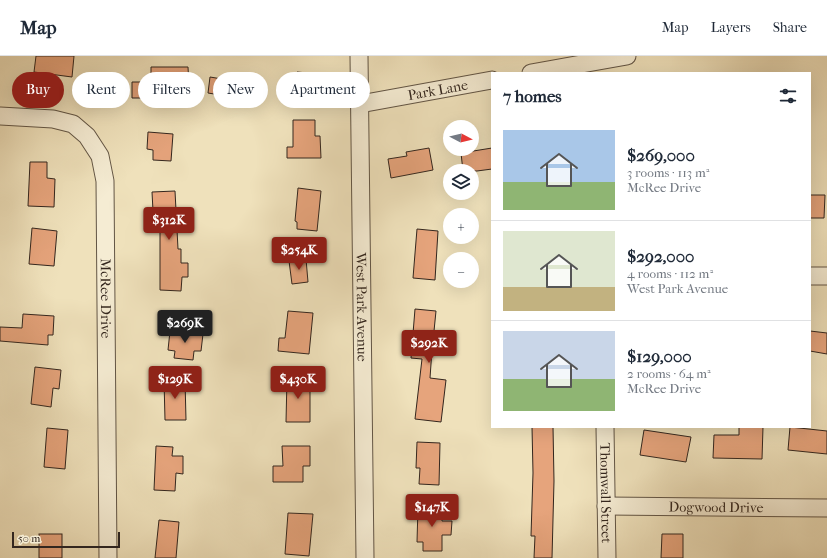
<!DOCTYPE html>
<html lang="en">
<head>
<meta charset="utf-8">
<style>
  body { margin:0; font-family:"IM FELL French Canon",serif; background:#f6f6f7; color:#1f2937; height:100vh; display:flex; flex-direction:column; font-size:15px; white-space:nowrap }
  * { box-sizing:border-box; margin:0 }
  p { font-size:13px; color:#747a83 }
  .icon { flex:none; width:22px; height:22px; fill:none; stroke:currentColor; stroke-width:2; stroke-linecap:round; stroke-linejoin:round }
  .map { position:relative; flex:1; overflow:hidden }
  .drawer { position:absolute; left:491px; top:16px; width:320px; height:356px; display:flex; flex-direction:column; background:#fff; border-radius:0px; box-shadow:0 4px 16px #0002 }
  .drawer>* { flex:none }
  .top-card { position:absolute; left:12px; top:16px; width:380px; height:36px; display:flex; gap:8px }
  .needle { width:26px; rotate:97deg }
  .tools { position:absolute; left:443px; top:64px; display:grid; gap:8px }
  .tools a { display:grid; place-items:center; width:36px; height:36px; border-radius:50%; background:#fff; box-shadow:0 4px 16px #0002; font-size:20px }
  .scale { position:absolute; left:12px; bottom:10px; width:108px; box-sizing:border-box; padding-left:4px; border:2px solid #33261e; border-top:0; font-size:11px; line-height:14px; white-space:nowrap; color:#33261e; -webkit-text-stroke:3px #f5ecd3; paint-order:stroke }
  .price { position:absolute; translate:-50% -34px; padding:0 9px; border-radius:4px; background:#8f2418; color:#fff; font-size:13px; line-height:26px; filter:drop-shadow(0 1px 2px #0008) }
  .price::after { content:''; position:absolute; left:50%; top:24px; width:12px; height:9px; margin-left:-6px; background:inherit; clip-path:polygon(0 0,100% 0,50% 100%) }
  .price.selected { background:#222; color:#fff }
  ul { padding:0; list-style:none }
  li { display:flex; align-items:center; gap:12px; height:100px; padding:0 12px }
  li+li { border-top:1px solid #e0e1e3 }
  li span { display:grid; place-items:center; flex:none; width:112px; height:80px; border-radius:0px; color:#555 }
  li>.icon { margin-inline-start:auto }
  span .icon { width:48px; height:48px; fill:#fffc; stroke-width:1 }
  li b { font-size:17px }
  h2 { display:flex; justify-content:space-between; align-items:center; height:48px; padding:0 12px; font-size:17px }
  .chip { padding:0 14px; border-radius:18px; background:#fff; box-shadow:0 4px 16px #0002; font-size:14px; line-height:36px }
  .chip.selected { background:#8f2418; color:#fff }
  header { display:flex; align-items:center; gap:24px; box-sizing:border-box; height:56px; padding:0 20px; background:#fff; border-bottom:1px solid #e0e1e3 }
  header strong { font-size:19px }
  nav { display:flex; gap:22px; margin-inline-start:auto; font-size:14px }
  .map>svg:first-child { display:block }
  .building { fill:#e6a47c; stroke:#33261e }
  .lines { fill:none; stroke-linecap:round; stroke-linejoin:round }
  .minor-casing { stroke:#625545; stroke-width:19 }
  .minor { stroke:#f5ecd3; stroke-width:17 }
  .labels { text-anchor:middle; stroke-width:3; stroke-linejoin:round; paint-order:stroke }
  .street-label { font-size:14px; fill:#33261e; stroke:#f5ecd3 }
</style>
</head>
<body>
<header>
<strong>Map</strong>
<nav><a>Map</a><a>Layers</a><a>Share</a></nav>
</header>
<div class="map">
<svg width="827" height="502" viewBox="0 0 827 502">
  <rect width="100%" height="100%" fill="#efe1bb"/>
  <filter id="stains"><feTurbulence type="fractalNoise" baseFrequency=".005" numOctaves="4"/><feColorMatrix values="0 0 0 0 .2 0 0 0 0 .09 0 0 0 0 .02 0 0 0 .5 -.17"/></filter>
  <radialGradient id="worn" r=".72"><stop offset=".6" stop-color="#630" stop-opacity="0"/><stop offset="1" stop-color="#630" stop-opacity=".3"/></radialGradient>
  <!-- building -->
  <g class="building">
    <path d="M 36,0 L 74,0 L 72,21 L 34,16 Z"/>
    <path d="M 151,11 L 188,11 L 189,30 L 194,30 L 194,42 L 132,42 L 132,26 L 151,26 Z"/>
    <path d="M 297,16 L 318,18 L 316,42 L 295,40 Z"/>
    <path d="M 210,21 L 228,24 L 226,40 L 208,37 Z"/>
    <path d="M 293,64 L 315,64 L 315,80 L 320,80 L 321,102 L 287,102 L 287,91 L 293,91 Z"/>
    <path d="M 148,76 L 173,78 L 171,105 L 153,104 L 153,94 L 147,93 Z"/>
    <path d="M 429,92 L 433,114 L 391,122 L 388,103 L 407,100 L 406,96 Z"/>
    <path d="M 492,92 L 492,113 L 477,115 L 463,115 L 461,97 Z"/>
    <path d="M 30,106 L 47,106 L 47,122 L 55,123 L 54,151 L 28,150 Z"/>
    <path d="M 298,132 L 321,135 L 317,175 L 297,173 L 297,166 L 295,165 Z"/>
    <path d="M 175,135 L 178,193 L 181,193 L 181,207 L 188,207 L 188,221 L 182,221 L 181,235 L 160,234 L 160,173 L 154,174 L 152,136 Z"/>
    <path d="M 810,139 L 825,139 L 824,162 L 810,162 Z"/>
    <path d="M 32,172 L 57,175 L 54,210 L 29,208 Z"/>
    <path d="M 417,173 L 438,175 L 435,224 L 413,222 Z"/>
    <path d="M 306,203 L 308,226 L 292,228 L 289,205 Z"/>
    <path d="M 415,253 L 436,255 L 434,275 L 455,277 L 454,295 L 432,294 L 430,322 L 446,324 L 441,366 L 415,363 L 422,303 L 411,302 Z"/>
    <path d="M 288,255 L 313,257 L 309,298 L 278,295 L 279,282 L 285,282 Z"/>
    <path d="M 23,258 L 54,260 L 53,279 L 48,279 L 48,289 L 0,285 L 0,271 L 22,272 Z"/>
    <path d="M 170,275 L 203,278 L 201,295 L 194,295 L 193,304 L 174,302 L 175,295 L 168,294 Z"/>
    <path d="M 810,275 L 827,277 L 827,298 L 810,295 Z"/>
    <path d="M 35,311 L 61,314 L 59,333 L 53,332 L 51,351 L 31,348 Z"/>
    <path d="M 287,322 L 310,322 L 310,366 L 286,366 Z"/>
    <path d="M 164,324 L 185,324 L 186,364 L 165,364 Z"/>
    <path d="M 532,371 L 553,371 L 554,425 L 552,502 L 534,502 L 535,480 L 531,480 L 533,417 Z"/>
    <path d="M 739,371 L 763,371 L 762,403 L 713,402 L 714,379 L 739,379 Z"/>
    <path d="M 790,371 L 827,375 L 827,398 L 788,394 Z"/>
    <path d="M 47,372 L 68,374 L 65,413 L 44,411 Z"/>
    <path d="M 644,374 L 691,381 L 686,406 L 640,399 Z"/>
    <path d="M 417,386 L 440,387 L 439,429 L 419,428 L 420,412 L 416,412 Z"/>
    <path d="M 156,390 L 173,391 L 172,400 L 183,400 L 183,418 L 176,417 L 175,435 L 154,434 Z"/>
    <path d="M 282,390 L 310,390 L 310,410 L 303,410 L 303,426 L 273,426 L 273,410 L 283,410 Z"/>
    <path d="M 418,451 L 442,452 L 442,465 L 452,465 L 451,479 L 442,479 L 442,495 L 423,495 L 423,486 L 417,486 Z"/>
    <path d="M 288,457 L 313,458 L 309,500 L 285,498 Z"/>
    <path d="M 159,464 L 179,466 L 176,502 L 155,502 Z"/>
    <rect x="39" y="478" width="23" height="24"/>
    <path d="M 662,478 L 683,478 L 683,502 L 661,502 Z"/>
  </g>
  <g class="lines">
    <defs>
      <g id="minor">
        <path id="s1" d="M 359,0 L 365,502"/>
        <path d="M 531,17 L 627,0"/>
        <path id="s2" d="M 360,48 L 492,24"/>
        <path id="s3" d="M 0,60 L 53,63 L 73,68 L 87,80 L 100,100 L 105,125 L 108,502"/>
        <path d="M 810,220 L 827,220"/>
        <path id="s4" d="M 605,371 L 607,502"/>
        <path id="s5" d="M 606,450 L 827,452"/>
      </g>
    </defs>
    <!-- minor casing -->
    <use href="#minor" class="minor-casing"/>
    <!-- minor -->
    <use href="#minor" class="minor"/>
  </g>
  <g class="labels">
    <!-- street labels -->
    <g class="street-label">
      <text dy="5" stroke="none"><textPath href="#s2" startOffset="79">Park Lane</textPath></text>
      <text dy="5" stroke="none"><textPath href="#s3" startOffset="259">McRee Drive</textPath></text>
      <text dy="5" stroke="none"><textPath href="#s1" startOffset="251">West Park Avenue</textPath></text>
      <text dy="5" stroke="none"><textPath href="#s4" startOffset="66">Thomwall Street</textPath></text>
      <text dy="5" stroke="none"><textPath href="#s5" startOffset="110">Dogwood Drive</textPath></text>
    </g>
  </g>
  <rect width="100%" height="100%" filter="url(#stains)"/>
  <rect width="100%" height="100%" fill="url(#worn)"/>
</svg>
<div class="tools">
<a><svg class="needle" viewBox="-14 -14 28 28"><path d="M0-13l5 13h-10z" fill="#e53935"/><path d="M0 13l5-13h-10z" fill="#747a83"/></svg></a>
<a><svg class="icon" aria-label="layers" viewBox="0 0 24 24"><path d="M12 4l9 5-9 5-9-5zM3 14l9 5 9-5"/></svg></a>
<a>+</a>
<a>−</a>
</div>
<div class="scale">50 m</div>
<b class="price" style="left:169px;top:185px">$312K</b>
<b class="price" style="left:299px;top:215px">$254K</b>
<b class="price selected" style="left:185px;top:288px">$269K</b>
<b class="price" style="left:429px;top:308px">$292K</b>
<b class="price" style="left:175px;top:344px">$129K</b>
<b class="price" style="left:298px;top:344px">$430K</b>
<b class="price" style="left:432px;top:472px">$147K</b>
<div class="top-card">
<a class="chip selected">Buy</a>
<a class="chip">Rent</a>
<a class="chip">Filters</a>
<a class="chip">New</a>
<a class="chip">Apartment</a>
</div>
<section class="drawer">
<h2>7 homes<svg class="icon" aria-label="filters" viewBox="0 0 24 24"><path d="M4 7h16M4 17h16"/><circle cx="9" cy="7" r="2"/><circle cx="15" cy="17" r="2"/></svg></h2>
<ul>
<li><span style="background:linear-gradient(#a9c7e8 65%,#8fb573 0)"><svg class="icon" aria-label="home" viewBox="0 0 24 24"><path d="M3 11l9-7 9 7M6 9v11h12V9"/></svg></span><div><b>$269,000</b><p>3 rooms · 113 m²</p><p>McRee Drive</p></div></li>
<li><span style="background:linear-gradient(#dfe7d0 70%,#c2b280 0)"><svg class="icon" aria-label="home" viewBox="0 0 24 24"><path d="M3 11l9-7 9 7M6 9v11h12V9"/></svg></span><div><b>$292,000</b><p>4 rooms · 112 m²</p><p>West Park Avenue</p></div></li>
<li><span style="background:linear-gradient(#c9d6e8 60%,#8fb573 0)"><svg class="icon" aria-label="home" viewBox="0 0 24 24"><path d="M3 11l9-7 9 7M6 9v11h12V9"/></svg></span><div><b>$129,000</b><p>2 rooms · 64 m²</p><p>McRee Drive</p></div></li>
</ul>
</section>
</div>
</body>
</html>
